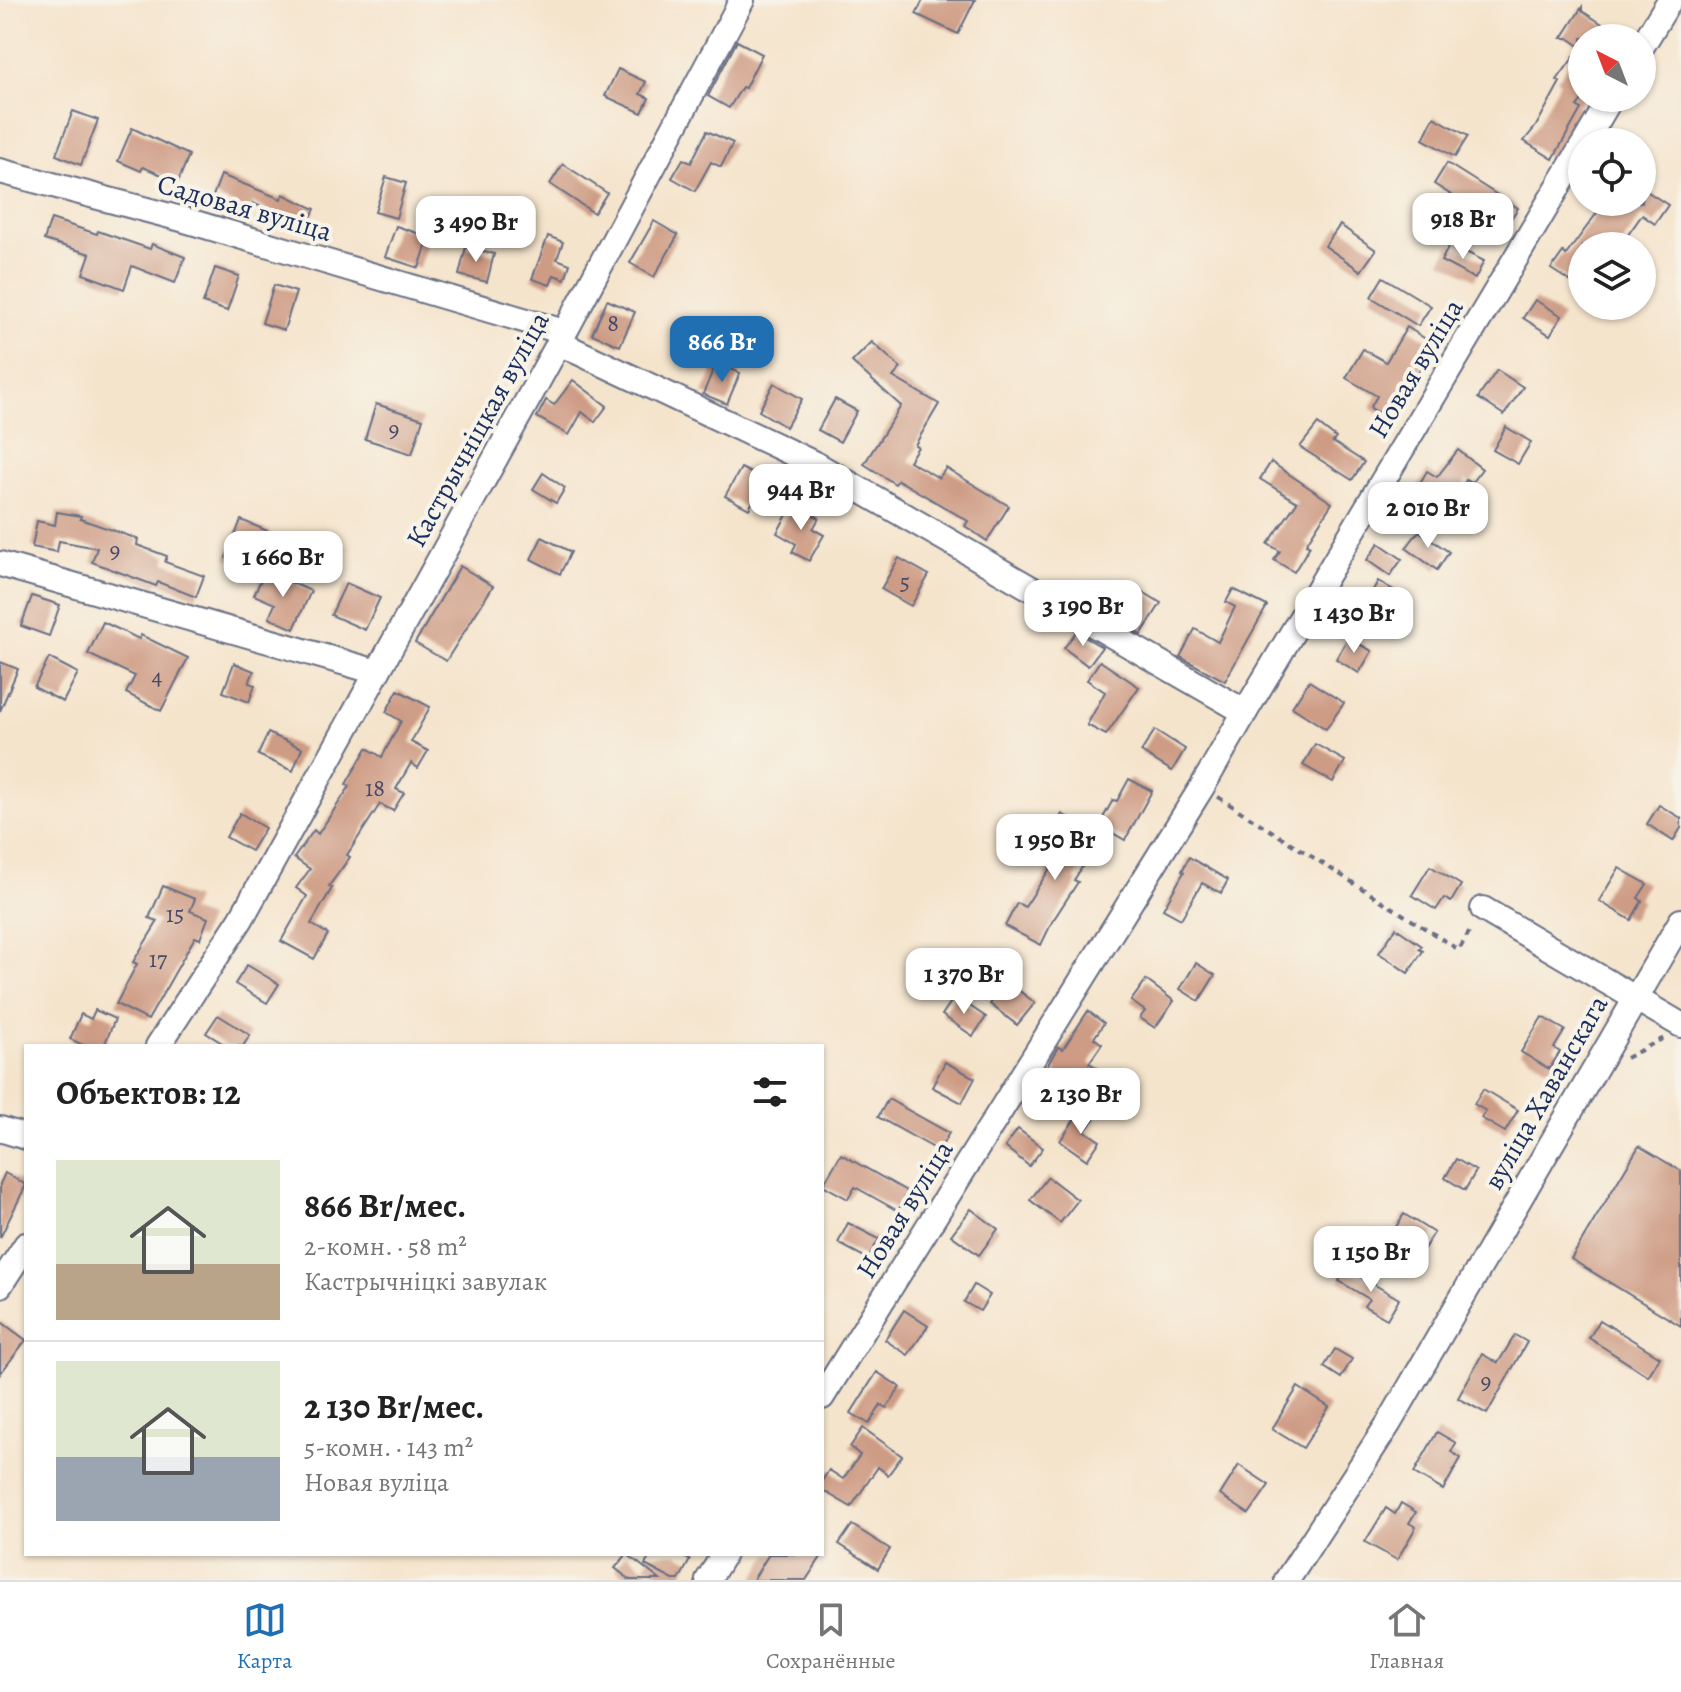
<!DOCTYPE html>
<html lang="ru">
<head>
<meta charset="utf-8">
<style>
  body { margin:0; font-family:Alegreya,serif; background:#f2f2f2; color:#222; height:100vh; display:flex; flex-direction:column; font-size:30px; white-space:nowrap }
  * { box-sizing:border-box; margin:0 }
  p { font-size:26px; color:#767676 }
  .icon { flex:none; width:44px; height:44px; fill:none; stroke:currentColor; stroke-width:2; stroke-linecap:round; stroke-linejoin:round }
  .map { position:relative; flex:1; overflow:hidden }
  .drawer { position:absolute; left:24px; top:1044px; width:800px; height:512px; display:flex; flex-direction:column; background:#fff; border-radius:0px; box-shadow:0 2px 6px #0004 }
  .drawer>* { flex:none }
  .needle { width:52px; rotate:318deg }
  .controls { position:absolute; left:1568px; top:24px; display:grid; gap:16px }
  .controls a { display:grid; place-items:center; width:88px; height:88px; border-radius:50%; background:#fff; box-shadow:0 2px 6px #0004; font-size:40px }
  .price { position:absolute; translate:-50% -68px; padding:0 18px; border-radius:16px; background:#fff; color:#222; font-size:26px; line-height:52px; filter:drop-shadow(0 2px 4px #0008) }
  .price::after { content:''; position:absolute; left:50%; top:48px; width:24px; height:18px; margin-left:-12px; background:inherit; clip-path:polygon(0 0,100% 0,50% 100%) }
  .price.selected { background:#1f6fb2; color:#fff }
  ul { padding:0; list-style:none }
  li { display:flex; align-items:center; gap:24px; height:200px; padding:0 32px }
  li+li { border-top:2px solid #e0e0e0 }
  li span { display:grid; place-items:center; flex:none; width:224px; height:160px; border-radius:0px; color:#555 }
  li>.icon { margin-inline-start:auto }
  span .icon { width:96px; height:96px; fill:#fffc; stroke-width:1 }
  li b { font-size:34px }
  h2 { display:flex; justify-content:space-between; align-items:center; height:96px; padding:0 32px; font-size:34px }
  .menu { display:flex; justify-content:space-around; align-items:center; height:112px; border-top:2px solid #e0e0e0; background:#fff; font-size:22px; color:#767676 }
  .menu a { display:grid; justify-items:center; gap:4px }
  .menu .selected { color:#1f6fb2 }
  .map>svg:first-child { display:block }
  .building { fill:#ce9b84 }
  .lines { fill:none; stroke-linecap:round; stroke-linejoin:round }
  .minor-casing { stroke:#676e84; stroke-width:28 }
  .path { stroke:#676e84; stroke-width:4; stroke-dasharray:6 6; stroke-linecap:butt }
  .minor { stroke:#fff; stroke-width:24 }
  .labels { text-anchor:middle; stroke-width:8; stroke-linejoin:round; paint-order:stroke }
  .number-label { font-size:24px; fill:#484a68 }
  .street-label { font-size:28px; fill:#1b2f5e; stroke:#f7f3e8 }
</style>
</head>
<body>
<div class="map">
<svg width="1681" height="1580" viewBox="0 0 1681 1580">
  <rect width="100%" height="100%" fill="#f7f3e8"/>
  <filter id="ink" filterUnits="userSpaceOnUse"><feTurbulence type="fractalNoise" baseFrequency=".0125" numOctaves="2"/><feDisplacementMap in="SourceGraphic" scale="16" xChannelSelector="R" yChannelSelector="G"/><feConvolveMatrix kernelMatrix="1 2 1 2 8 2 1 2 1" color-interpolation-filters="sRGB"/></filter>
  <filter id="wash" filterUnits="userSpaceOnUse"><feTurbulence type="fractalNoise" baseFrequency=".006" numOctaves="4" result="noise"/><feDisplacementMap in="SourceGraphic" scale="32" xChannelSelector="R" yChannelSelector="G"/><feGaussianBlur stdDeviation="1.8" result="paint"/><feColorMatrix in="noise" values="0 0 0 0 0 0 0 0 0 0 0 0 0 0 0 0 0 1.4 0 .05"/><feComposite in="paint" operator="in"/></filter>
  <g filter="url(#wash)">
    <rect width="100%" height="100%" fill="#f5e4cc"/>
    <g id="blocks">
      <!-- building -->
      <g class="building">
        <path d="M 923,0 L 975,0 L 958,34 L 916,14 Z"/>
        <path d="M 1582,7 L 1582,11 L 1624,38 L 1582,38 L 1582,100 L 1577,106 L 1581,109 L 1553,159 L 1524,141 L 1536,126 L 1560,82 L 1557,80 L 1581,47 L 1568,38 L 1562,38 Z"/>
        <path d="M 737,41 L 762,54 L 745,88 L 742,87 L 729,108 L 708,96 Z"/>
        <path d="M 618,69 L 646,82 L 640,94 L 649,98 L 642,113 L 605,96 Z"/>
        <path d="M 73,111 L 98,120 L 81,165 L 56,155 Z"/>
        <path d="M 1434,117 L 1468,136 L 1455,157 L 1423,139 Z"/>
        <path d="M 132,128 L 189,155 L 178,182 L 143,167 L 141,171 L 118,161 Z"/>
        <path d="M 707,131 L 733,143 L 721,167 L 711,162 L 695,191 L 672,178 L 683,159 L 691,163 Z"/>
        <path d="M 1447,163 L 1518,208 L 1506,226 L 1476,207 L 1475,210 L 1434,184 Z"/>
        <path d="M 563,164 L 607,193 L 594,213 L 550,184 Z"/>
        <path d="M 221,175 L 281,199 L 283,194 L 315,209 L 305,229 L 253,203 L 250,211 L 213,196 Z"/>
        <path d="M 386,177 L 406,183 L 396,218 L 375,212 Z"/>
        <path d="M 1642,188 L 1668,205 L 1655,224 L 1642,215 L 1620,246 L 1582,246 L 1582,289 L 1551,269 L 1563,252 L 1566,255 L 1605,202 L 1642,202 Z"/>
        <path d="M 51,219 L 97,234 L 98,231 L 150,249 L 152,244 L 185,257 L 175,283 L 132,266 L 124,289 L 83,274 L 90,254 L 44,240 Z"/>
        <path d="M 654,221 L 678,235 L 654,277 L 630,263 Z"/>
        <path d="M 1340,225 L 1376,250 L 1361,271 L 1325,246 Z"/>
        <path d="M 396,226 L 429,237 L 419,268 L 385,257 Z"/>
        <path d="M 548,236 L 563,242 L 557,259 L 570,264 L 565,279 L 554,275 L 550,285 L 532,279 Z"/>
        <path d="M 1450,244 L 1484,261 L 1475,279 L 1441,261 Z"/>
        <path d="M 466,247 L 494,254 L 487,282 L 459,275 Z"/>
        <path d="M 215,268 L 239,276 L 227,311 L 203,303 Z"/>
        <path d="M 1383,277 L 1431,306 L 1418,326 L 1371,297 Z"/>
        <path d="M 274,285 L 296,292 L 284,330 L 262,323 Z"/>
        <path d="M 607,300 L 635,312 L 620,346 L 592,334 Z"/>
        <path d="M 1535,300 L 1562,316 L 1550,335 L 1523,318 Z"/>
        <path d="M 1407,327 L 1435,345 L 1390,419 L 1370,408 L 1377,396 L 1346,378 L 1363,349 L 1386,362 Z"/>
        <path d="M 872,342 L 901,368 L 893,377 L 939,404 L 915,445 L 918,447 L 909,461 L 939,478 L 946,468 L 1009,506 L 987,541 L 965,526 L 968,521 L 898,480 L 895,484 L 864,464 L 901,406 L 852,362 Z"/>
        <path d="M 716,363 L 740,373 L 727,404 L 703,394 Z"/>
        <path d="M 1497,370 L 1523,387 L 1504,415 L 1478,398 Z"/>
        <path d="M 573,380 L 607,406 L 595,422 L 582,412 L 569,435 L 537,417 L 546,400 L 554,405 Z"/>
        <path d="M 774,383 L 802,399 L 786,427 L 759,411 Z"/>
        <path d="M 835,399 L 857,411 L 840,442 L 818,430 Z"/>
        <path d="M 376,404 L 423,419 L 412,454 L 365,439 Z"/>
        <path d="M 1318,424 L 1336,438 L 1333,442 L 1364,462 L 1352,480 L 1300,447 Z"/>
        <path d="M 1506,427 L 1531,442 L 1518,464 L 1493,450 Z"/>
        <path d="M 1458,450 L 1482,469 L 1471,483 L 1466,480 L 1453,501 L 1447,498 L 1436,517 L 1409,501 L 1427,471 L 1437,477 Z"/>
        <path d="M 1271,462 L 1332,503 L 1306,544 L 1310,546 L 1294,572 L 1274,560 L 1280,551 L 1268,544 L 1297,502 L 1260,479 Z"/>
        <path d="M 741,468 L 764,480 L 749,509 L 725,496 Z"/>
        <path d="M 543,473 L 565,488 L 556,503 L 533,489 Z"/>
        <path d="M 793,504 L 819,518 L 813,529 L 824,535 L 809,561 L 792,552 L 796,544 L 777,533 Z"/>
        <path d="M 57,512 L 81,516 L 80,519 L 138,539 L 137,545 L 167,556 L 165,562 L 204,576 L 196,597 L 158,582 L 156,586 L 92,562 L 97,548 L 59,541 L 57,552 L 32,547 L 37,521 L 55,525 Z"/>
        <path d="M 241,520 L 270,532 L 255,569 L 226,558 Z"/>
        <path d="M 1419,531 L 1449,552 L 1437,570 L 1406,548 Z"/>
        <path d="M 542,537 L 571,552 L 560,574 L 531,559 Z"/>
        <path d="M 1379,543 L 1402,559 L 1390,576 L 1367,560 Z"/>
        <path d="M 899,558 L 929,575 L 911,606 L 881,589 Z"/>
        <path d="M 460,566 L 493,586 L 446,661 L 415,643 Z"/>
        <path d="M 265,571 L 311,591 L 294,629 L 269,618 L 275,604 L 254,595 Z"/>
        <path d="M 1378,581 L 1404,596 L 1388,625 L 1362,610 Z"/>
        <path d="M 346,583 L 380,598 L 365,630 L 331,615 Z"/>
        <path d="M 1233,589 L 1267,606 L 1225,681 L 1180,657 L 1195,629 L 1218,642 L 1235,607 L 1226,602 Z"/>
        <path d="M 1140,590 L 1161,603 L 1141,635 L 1119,622 Z"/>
        <path d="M 32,596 L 60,605 L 49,636 L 21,626 Z"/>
        <path d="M 103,622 L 139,639 L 141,635 L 188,658 L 161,711 L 126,693 L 135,676 L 88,654 Z"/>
        <path d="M 1076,632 L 1102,647 L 1088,666 L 1064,648 Z"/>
        <path d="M 1348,638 L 1372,651 L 1359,673 L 1336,659 Z"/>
        <path d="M 49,658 L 78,673 L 63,702 L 34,687 Z"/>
        <path d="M 1100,661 L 1139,687 L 1106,735 L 1087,725 L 1105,692 L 1087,680 Z"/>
        <path d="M 0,662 L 18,669 L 0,711 Z"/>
        <path d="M 234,663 L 254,671 L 249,683 L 255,685 L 249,702 L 223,692 Z"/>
        <path d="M 1309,681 L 1344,703 L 1326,729 L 1292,707 Z"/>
        <path d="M 398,690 L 430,707 L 411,742 L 428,751 L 418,768 L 411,763 L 396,789 L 404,793 L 393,811 L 380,804 L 347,855 L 350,857 L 329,886 L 332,888 L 311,924 L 328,934 L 314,959 L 281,941 L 307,896 L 296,888 L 310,869 L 294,858 L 314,830 L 318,834 L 350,786 L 346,784 L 367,748 L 382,757 L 401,721 L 386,712 Z"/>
        <path d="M 1155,730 L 1185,749 L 1172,771 L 1141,752 Z"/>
        <path d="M 268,733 L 302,748 L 293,771 L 258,755 Z"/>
        <path d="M 1315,744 L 1345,761 L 1333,782 L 1303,765 Z"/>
        <path d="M 1129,779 L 1152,791 L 1125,840 L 1099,825 L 1113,800 L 1117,801 Z"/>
        <path d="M 1659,805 L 1681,818 L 1681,828 L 1673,841 L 1647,824 Z"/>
        <path d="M 240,813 L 265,828 L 251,851 L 226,837 Z"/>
        <path d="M 1062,814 L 1101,837 L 1074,880 L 1078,882 L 1052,922 L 1041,945 L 1005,926 L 1017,903 L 1025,907 L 1067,842 L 1051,832 Z"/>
        <path d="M 1189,857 L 1228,880 L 1221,893 L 1202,883 L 1181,919 L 1163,909 L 1184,872 L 1182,871 Z"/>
        <path d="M 1430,866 L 1461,885 L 1451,902 L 1444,898 L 1436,910 L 1412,895 Z"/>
        <path d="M 1619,868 L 1647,884 L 1638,898 L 1642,901 L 1631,920 L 1599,901 Z"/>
        <path d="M 163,886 L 195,899 L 190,911 L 208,918 L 200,939 L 195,937 L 148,1020 L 116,1004 L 137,964 L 133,962 L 158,921 L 149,918 Z"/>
        <path d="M 1396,928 L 1422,946 L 1419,949 L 1423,951 L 1408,973 L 1379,953 Z"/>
        <path d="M 1196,963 L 1215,975 L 1199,1001 L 1180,989 Z"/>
        <path d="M 247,965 L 279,984 L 267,1003 L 235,984 Z"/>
        <path d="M 1146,980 L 1174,1001 L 1155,1028 L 1140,1018 L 1145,1011 L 1131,1001 Z"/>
        <path d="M 1008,982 L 1035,1003 L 1017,1025 L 990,1004 Z"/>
        <path d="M 955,996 L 986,1017 L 973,1036 L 942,1015 Z"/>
        <path d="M 95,1010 L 115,1019 L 104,1046 L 85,1046 L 70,1039 L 81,1014 L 91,1019 Z"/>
        <path d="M 1088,1011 L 1104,1023 L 1094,1038 L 1102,1044 L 1089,1063 L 1102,1071 L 1082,1108 L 1048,1087 L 1058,1071 L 1047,1066 L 1058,1047 L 1063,1049 Z"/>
        <path d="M 218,1015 L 250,1035 L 243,1046 L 227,1046 L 206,1033 Z"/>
        <path d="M 1542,1017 L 1565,1030 L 1554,1048 L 1560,1052 L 1549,1069 L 1521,1052 Z"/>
        <path d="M 945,1062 L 975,1078 L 962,1103 L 932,1087 Z"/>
        <path d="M 1483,1089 L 1518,1110 L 1505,1132 L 1481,1118 L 1486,1111 L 1474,1104 Z"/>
        <path d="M 888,1099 L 949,1133 L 939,1151 L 878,1117 Z"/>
        <path d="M 1081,1110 L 1094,1119 L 1085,1131 L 1100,1141 L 1087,1160 L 1060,1141 Z"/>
        <path d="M 1018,1129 L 1043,1148 L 1029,1166 L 1005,1147 Z"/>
        <path d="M 1639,1146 L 1681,1171 L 1681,1326 L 1571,1259 Z"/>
        <path d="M 841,1154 L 908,1192 L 898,1211 L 855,1187 L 848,1199 L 823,1185 Z"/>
        <path d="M 1456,1159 L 1476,1171 L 1465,1190 L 1445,1178 Z"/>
        <path d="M 5,1173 L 26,1185 L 0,1238 L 0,1184 Z"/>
        <path d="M 1048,1177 L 1078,1200 L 1060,1223 L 1030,1200 Z"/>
        <path d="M 971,1209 L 998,1229 L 979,1255 L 951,1235 Z"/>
        <path d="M 1404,1214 L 1434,1233 L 1421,1253 L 1401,1240 L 1405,1233 L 1396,1227 Z"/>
        <path d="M 848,1223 L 879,1239 L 868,1259 L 838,1243 Z"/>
        <path d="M 1346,1268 L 1399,1299 L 1387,1319 L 1364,1306 L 1369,1299 L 1339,1281 Z"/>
        <path d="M 974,1285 L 990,1295 L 980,1311 L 964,1302 Z"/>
        <path d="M 904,1310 L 928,1326 L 908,1355 L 885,1340 Z"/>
        <path d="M 1600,1320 L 1660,1357 L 1648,1376 L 1589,1338 Z"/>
        <path d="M 0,1321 L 26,1340 L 0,1374 Z"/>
        <path d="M 1515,1335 L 1527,1342 L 1487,1414 L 1458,1398 L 1482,1354 L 1498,1363 Z"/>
        <path d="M 1335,1349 L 1352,1359 L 1341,1378 L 1324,1367 Z"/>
        <path d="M 877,1372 L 900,1387 L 887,1408 L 881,1405 L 869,1424 L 851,1413 Z"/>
        <path d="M 1298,1387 L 1329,1407 L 1303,1448 L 1272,1429 Z"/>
        <path d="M 863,1428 L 902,1456 L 888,1475 L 878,1467 L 851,1507 L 822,1490 L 822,1481 L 829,1470 L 843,1479 L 860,1455 L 850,1447 Z"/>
        <path d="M 1437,1432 L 1456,1443 L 1451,1452 L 1461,1458 L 1443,1490 L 1414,1473 Z"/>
        <path d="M 1239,1465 L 1269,1485 L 1249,1514 L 1220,1495 Z"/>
        <path d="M 1401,1503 L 1416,1512 L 1409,1523 L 1416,1527 L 1397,1560 L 1365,1542 L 1386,1508 L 1395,1514 Z"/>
        <path d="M 852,1525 L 890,1549 L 878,1569 L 839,1544 Z"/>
        <path d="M 627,1554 L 660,1580 L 630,1580 L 615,1568 Z"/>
        <path d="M 651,1554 L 678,1554 L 690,1560 L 679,1580 L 673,1580 L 645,1565 Z"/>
        <path d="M 769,1554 L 823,1554 L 806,1580 L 753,1580 Z"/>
      </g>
    </g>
  </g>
  <g filter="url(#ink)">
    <use href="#blocks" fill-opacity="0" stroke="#676e84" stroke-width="2"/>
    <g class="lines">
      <defs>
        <g id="minor">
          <path d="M 1642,46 L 1670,0"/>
          <path d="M 1585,142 L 1611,98"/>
          <path d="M 0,171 L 185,220 L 564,332"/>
          <path d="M 559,343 L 817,465 L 1245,712"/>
          <path d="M 0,564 L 377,672"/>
          <path d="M 1483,909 L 1681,1025"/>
          <path d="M 158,1046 L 241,919 L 559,343 L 742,0"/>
          <path d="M 0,1129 L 26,1137"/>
          <path d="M 0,1285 L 26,1245"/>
          <path d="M 822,1397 L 1202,787 L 1245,712 L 1582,147"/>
          <path d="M 708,1580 L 724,1554"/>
          <path d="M 1287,1580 L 1389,1423 L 1681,921"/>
        </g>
      </defs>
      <!-- minor casing -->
      <use href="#minor" class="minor-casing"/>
      <!-- path -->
      <g class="path">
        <path d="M 1218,797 L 1459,950 L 1472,927"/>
        <path d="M 1626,1058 L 1664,1038"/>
      </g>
      <!-- minor -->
      <use href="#minor" class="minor"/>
    </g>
  </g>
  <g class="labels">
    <!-- number labels -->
    <g class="number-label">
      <text x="613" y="331">8</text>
      <text x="394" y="437">9</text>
      <text x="115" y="558">9</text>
      <text x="905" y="590">5</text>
      <text x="157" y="684">4</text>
      <text x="375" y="796">18</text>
      <text x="175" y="922">15</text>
      <text x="158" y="967">17</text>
      <text x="1486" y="1389">9</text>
    </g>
    <!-- street labels -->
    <g class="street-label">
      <text transform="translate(245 207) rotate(16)" y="10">Садовая вуліца</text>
      <text transform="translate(1415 368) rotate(-59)" y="10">Новая вуліца</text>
      <text transform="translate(477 429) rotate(-61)" y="10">Кастрычніцкая вуліца</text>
      <text transform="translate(1545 1092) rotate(-60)" y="10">вуліца Хаванскага</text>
      <text transform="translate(904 1209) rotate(-58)" y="10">Новая вуліца</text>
    </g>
  </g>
</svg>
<div class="controls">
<a><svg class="needle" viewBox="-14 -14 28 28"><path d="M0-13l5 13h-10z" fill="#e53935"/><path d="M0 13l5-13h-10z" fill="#767676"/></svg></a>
<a><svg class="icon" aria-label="locate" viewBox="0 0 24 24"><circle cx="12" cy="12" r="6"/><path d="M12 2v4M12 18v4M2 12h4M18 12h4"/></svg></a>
<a><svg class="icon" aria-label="layers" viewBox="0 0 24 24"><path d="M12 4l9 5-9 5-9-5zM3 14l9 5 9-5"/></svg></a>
</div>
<b class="price" style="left:1463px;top:261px">918 Br</b>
<b class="price" style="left:476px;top:264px">3 490 Br</b>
<b class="price selected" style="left:722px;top:384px">866 Br</b>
<b class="price" style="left:801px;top:532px">944 Br</b>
<b class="price" style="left:1428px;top:550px">2 010 Br</b>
<b class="price" style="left:283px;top:599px">1 660 Br</b>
<b class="price" style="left:1083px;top:648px">3 190 Br</b>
<b class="price" style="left:1354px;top:655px">1 430 Br</b>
<b class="price" style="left:1055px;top:882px">1 950 Br</b>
<b class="price" style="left:964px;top:1016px">1 370 Br</b>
<b class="price" style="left:1081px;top:1136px">2 130 Br</b>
<b class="price" style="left:1371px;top:1294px">1 150 Br</b>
<section class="drawer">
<h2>Объектов: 12<svg class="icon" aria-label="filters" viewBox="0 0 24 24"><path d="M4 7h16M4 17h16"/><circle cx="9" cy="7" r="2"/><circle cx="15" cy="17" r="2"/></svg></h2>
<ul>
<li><span style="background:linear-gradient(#dfe7d0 65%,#b9a48a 0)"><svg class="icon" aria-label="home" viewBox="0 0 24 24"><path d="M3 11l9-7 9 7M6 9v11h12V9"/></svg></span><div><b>866 Br/мес.</b><p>2-комн. · 58 m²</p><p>Кастрычніцкі завулак</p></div></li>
<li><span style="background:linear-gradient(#dfe7d0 60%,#9aa5b1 0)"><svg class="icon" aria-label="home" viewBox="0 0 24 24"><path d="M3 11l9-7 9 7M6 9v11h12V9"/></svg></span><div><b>2 130 Br/мес.</b><p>5-комн. · 143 m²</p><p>Новая вуліца</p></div></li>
</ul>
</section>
</div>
<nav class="menu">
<a class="selected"><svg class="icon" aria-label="map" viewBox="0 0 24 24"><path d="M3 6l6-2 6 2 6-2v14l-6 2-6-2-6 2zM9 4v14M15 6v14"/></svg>Карта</a>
<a><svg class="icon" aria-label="saved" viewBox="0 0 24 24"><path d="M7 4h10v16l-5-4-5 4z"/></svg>Сохранённые</a>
<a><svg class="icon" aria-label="home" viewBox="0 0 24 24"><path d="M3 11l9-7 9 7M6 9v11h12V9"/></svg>Главная</a>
</nav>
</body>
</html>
